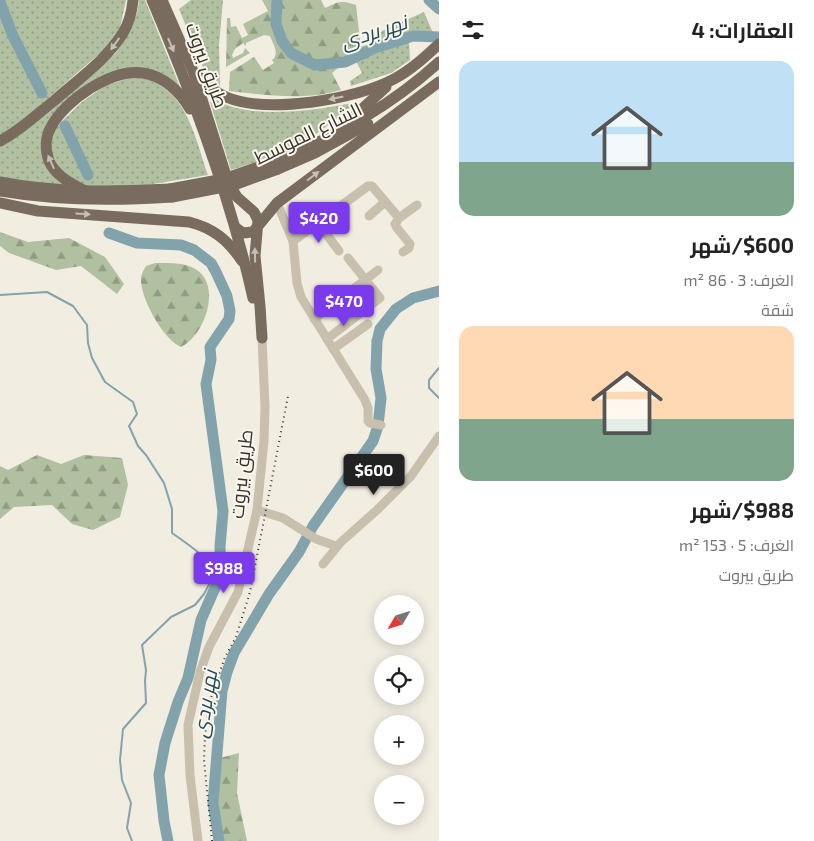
<!DOCTYPE html>
<html lang="ar">
<head>
<meta charset="utf-8">
<style>
  body { margin:0; font-family:"Exo 2",Cairo,sans-serif; background:#f2f2f2; color:#222; direction:rtl; height:100vh; display:flex; flex-direction:column; font-size:19px; white-space:nowrap }
  * { box-sizing:border-box; margin:0 }
  p { font-size:16px; color:#767676 }
  .icon { flex:none; width:28px; height:28px; fill:none; stroke:currentColor; stroke-width:2; stroke-linecap:round; stroke-linejoin:round }
  .map { position:relative; flex:1; overflow:hidden; direction:ltr }
  .sheet { display:flex; flex-direction:column; background:#fff; width:375px }
  .sheet>* { flex:none }
  .needle { width:32px; rotate:231deg }
  .tools { position:absolute; left:374px; top:595px; display:grid; gap:10px }
  .tools a { display:grid; place-items:center; width:50px; height:50px; border-radius:50%; background:#fff; box-shadow:0 2px 12px #0003; font-size:25px }
  .price { position:absolute; translate:-50% -42px; padding:0 11px; border-radius:5px; background:#7c3aed; color:#fff; font-size:16px; line-height:32px; filter:drop-shadow(0 1px 2px #0008) }
  .price::after { content:''; position:absolute; left:50%; top:30px; width:15px; height:11px; margin-left:-8px; background:inherit; clip-path:polygon(0 0,100% 0,50% 100%) }
  .price.on { background:#222; color:#fff }
  ul { padding:0; list-style:none }
  li { display:grid; align-content:center; gap:10px; height:265px; padding:0 20px }
  li span { display:grid; place-items:center; height:155px; border-radius:15px; color:#555 }
  li>.icon { margin-inline-start:auto }
  span .icon { width:90px; height:90px; fill:#fffc; stroke-width:1 }
  li b { font-size:21px }
  h2 { display:flex; justify-content:space-between; align-items:center; height:60px; padding:0 20px; font-size:21px }
  main { display:flex; flex:1; min-height:0 }
  .map>svg:first-child { display:block }
  .grass { fill:url(#grass-dots) }
  .forest { fill:url(#forest-firs) }
  .lines { fill:none; stroke-linecap:round; stroke-linejoin:round }
  .stream { stroke:#82a3ac; stroke-width:2 }
  .river { stroke:#82a3ac; stroke-width:11 }
  .minor { stroke:#c9bfad; stroke-width:9 }
  .major { stroke:#796c5e; stroke-width:11 }
  .rail { stroke:#38322b; stroke-width:2; stroke-dasharray:1 4; stroke-linecap:butt }
  .major-bridge { stroke:#796c5e; stroke-width:11 }
  .oneway { fill:#c6bfb4 }
  .labels { text-anchor:middle; stroke-width:4; stroke-linejoin:round; paint-order:stroke }
  .street-label { font-size:19px; fill:#38322b; stroke:#f9f6ed }
  .water-label { font-size:20px; font-style:italic; fill:#244a56; stroke:#f9f6ed }
</style>
</head>
<body>
<main>
<section class="sheet">
<h2>العقارات: 4<svg class="icon" aria-label="filters" viewBox="0 0 24 24"><path d="M4 7h16M4 17h16"/><circle cx="9" cy="7" r="2"/><circle cx="15" cy="17" r="2"/></svg></h2>
<ul>
<li><span style="background:linear-gradient(#bfe0f5 65%,#7fa58c 0)"><svg class="icon" aria-label="home" viewBox="0 0 24 24"><path d="M3 11l9-7 9 7M6 9v11h12V9"/></svg></span><div><b>$600/شهر</b><p>الغرف: 3 · 86 m²</p><p>شقة</p></div></li>
<li><span style="background:linear-gradient(#ffd9b3 60%,#7fa58c 0)"><svg class="icon" aria-label="home" viewBox="0 0 24 24"><path d="M3 11l9-7 9 7M6 9v11h12V9"/></svg></span><div><b>$988/شهر</b><p>الغرف: 5 · 153 m²</p><p>طريق بيروت</p></div></li>
</ul>
</section>
<div class="map">
<svg width="439" height="841" viewBox="0 0 439 841">
  <defs>
    <pattern id="grass-dots" width="8" height="8" patternUnits="userSpaceOnUse" patternTransform="scale(1.25)"><rect width="8" height="8" fill="#b0c0a1"/><path d="M2 2h.1M6 6h.1" fill="none" stroke="#909d83" stroke-width="1.8" stroke-linecap="round"/></pattern>
    <pattern id="forest-firs" width="22" height="20" patternUnits="userSpaceOnUse" patternTransform="scale(1.25)"><rect width="22" height="20" fill="#b0c0a1"/><path d="M5 1l3.5 6h-7zM16 11l3.5 6h-7z" fill="#909d83"/></pattern>
  </defs>
  <rect width="100%" height="100%" fill="#f1ede1"/>
  <!-- grass -->
  <g class="grass">
    <path d="M 0,0 L 126,0 L 120,28 L 108,46 L 21,122 L 0,136 Z"/>
    <path d="M 139,0 L 145,0 L 180,87 L 161,75 L 97,82 L 44,140 L 69,187 L 0,177 L 0,146 L 40,118 L 115,54 L 132,27 L 138,9 Z"/>
    <path d="M 191,0 L 223,0 L 219,45 L 220,86 L 203,67 L 179,9 Z"/>
    <path d="M 424,12 L 433,33 L 414,33 L 350,55 L 355,48 L 375,43 L 382,31 Z"/>
    <path d="M 409,41 L 410,60 L 391,73 L 351,86 L 350,81 L 362,73 L 356,61 Z"/>
    <path d="M 133,77 C 185,81 194,134 208,175 L 141,186 L 91,188 L 59,171 L 50,150 L 53,132 L 57,126 L 82,102 L 106,85 Z"/>
    <path d="M 215,99 C 248,121 320,110 357,102 C 340,116 323,130 304,142 C 282,155 255,162 231,170 L 210,102 Z"/>
  </g>
  <!-- forest -->
  <g class="forest">
    <path d="M 262,0 L 321,0 L 325,8 C 339,1 342,0 356,5 L 360,40 L 345,62 L 332,73 L 341,90 C 304,101 267,95 229,91 L 230,72 L 254,57 L 263,70 L 274,63 L 272,60 C 280,54 273,44 270,36 L 264,35 L 246,43 L 246,46 L 243,43 L 235,49 L 232,55 L 233,58 L 243,53 L 245,48 L 250,53 L 226,67 L 227,18 L 230,18 L 231,27 L 236,26 L 242,38 L 248,35 L 243,24 L 268,11 Z"/>
    <path d="M 0,232 L 28,242 L 69,238 L 105,257 L 124,284 L 117,294 L 81,266 L 56,270 L 9,253 L 0,246 Z"/>
    <path d="M 155,263 C 168,263 186,262 197,270 C 222,288 204,336 181,347 C 163,340 139,296 141,277 C 142,273 144,269 146,266 Z"/>
    <path d="M 37,455 L 61,464 L 84,455 L 122,458 L 128,485 L 120,517 L 93,530 L 72,524 L 52,505 L 14,507 L 0,519 L 0,466 L 8,470 Z"/>
    <path d="M 239,753 L 237,793 L 247,841 L 223,841 L 215,798 L 220,758 Z"/>
  </g>
  <g class="lines">
    <!-- stream -->
    <g class="stream">
      <path d="M 0,295 L 47,292 L 73,306 L 87,325 L 88,343 L 92,358 L 105,382 L 133,402 L 137,414 L 129,426 L 138,446 L 146,455 L 164,483 L 172,509 L 172,533 C 187,544 206,555 215,573 L 204,594 L 195,605 L 171,617 L 142,645 L 146,670 L 145,681 L 146,703 L 123,729 L 120,760 L 122,780 L 131,803 L 127,828 L 132,841"/>
      <path d="M 439,368 L 429,380 L 429,388 L 439,398"/>
    </g>
    <!-- river -->
    <g class="river">
      <path d="M 277,0 L 276,24 L 282,41 L 291,53 L 315,65 L 345,62 L 375,48 L 413,36 L 439,37"/>
      <path d="M 429,0 L 439,9"/>
      <path d="M 0,2 L 13,36 L 42,93"/>
      <path d="M 65,126 L 88,175"/>
      <path d="M 109,233 L 137,243 L 181,245 L 194,250 L 211,263 L 216,272 L 227,296 L 230,311 L 229,319 L 210,347 L 211,360 L 206,384 L 223,511 L 220,547 L 221,574 L 201,620 L 188,678 L 178,702 L 165,743 L 159,775 L 164,821 L 168,841"/>
      <path d="M 219,841 L 213,803 L 222,691 L 227,672 L 234,653 L 269,594 L 299,552 L 313,526 L 373,441 L 378,426 L 381,398 L 376,369 L 377,341 L 380,329 L 396,309 L 413,298 L 439,291"/>
    </g>
    <!-- minor -->
    <g class="minor">
      <path d="M 277,203 L 293,241 L 297,283 L 301,297 L 365,400 L 368,408 L 368,421 L 370,423 L 381,425"/>
      <path d="M 369,216 L 385,202"/>
      <path d="M 318,223 L 339,251"/>
      <path d="M 293,241 L 368,186 L 372,186 L 399,218"/>
      <path d="M 403,252 L 409,248 L 410,244 L 397,228 L 395,224 L 399,218 L 417,205"/>
      <path d="M 314,319 L 378,270"/>
      <path d="M 327,339 L 380,298 L 348,258"/>
      <path d="M 333,349 L 368,324"/>
      <path d="M 257,510 L 283,518 L 316,539 L 336,546"/>
      <path d="M 323,564 L 341,542 L 377,510 L 411,476 L 439,436"/>
      <path d="M 198,841 L 190,775 L 188,725 L 200,672 L 209,647 L 238,592 L 257,510 L 264,441 L 265,407 L 262,338"/>
    </g>
    <!-- major -->
    <g class="major">
      <path d="M 152,0 C 193,96 230,195 253,298"/>
      <path d="M 162,0 L 193,71 L 228,182 L 237,197 L 254,212 L 258,220 L 255,256 L 260,306 L 262,338"/>
      <path d="M 196,74 C 205,83 214,92 226,97 C 267,114 355,100 394,79 C 411,70 425,57 439,44"/>
      <path d="M 350,120 L 386,87"/>
      <path d="M 0,141 C 20,131 37,114 55,100 C 79,79 106,60 123,33 C 129,23 132,11 133,0"/>
      <path d="M 276,161 C 335,137 392,105 439,62"/>
      <path d="M 278,169 L 315,153 L 368,124"/>
      <path d="M 0,182 C 57,193 113,192 170,189"/>
      <path d="M 0,191 C 57,201 114,201 172,197"/>
      <path d="M 87,192 C 73,184 56,177 49,161 C 45,150 45,137 51,127 C 64,101 112,68 143,73 C 163,76 180,91 190,109"/>
      <path d="M 0,203 L 38,211 L 189,222 C 213,228 228,240 242,261"/>
      <path d="M 236,228 L 243,233 L 253,232 L 277,203 L 439,82"/>
    </g>
    <!-- rail -->
    <path class="rail" d="M 212,841 L 204,760 L 205,735 L 210,701 L 225,657 L 236,637 L 250,592 L 288,396"/>
    <!-- major-bridge -->
    <g class="major-bridge">
      <path d="M 170,189 L 224,179 L 276,161"/>
      <path d="M 172,197 L 234,185 L 278,169"/>
    </g>
  </g>
  <!-- one-way arrows -->
  <defs><path id="oneway-solid" d="M-6-.8H1V-3.2L6.5 0L1 3.2V.8H-6Z" transform="scale(1.25)"/></defs>
  <g class="oneway">
    <use href="#oneway-solid" transform="translate(115 44) rotate(126)"/>
    <use href="#oneway-solid" transform="translate(171 45) rotate(67)"/>
    <use href="#oneway-solid" transform="translate(336 98) rotate(168)"/>
    <use href="#oneway-solid" transform="translate(51 162) rotate(-114)"/>
    <use href="#oneway-solid" transform="translate(313 176) rotate(-37)"/>
    <use href="#oneway-solid" transform="translate(83 214) rotate(4)"/>
    <use href="#oneway-solid" transform="translate(255 255) rotate(-91)"/>
  </g>
  <g class="labels">
    <!-- street labels -->
    <g class="street-label">
      <text transform="translate(207 65) rotate(70)" y="7">طريق بيروت</text>
      <text transform="translate(308 133) rotate(-26)" y="7">الشارع الموسط</text>
      <text transform="translate(241 474) rotate(-84)" y="7">طريق بيروت</text>
    </g>
    <!-- water labels -->
    <g class="water-label">
      <text transform="translate(374 32) rotate(-18)" y="7">نهر بردى</text>
      <text transform="translate(205 704) rotate(-81)" y="7">نهر بردى</text>
    </g>
  </g>
</svg>
<div class="tools">
<a><svg class="needle" viewBox="-14 -14 28 28"><path d="M0-13l5 13h-10z" fill="#e53935"/><path d="M0 13l5-13h-10z" fill="#767676"/></svg></a>
<a><svg class="icon" aria-label="locate" viewBox="0 0 24 24"><circle cx="12" cy="12" r="6"/><path d="M12 2v4M12 18v4M2 12h4M18 12h4"/></svg></a>
<a>+</a>
<a>−</a>
</div>
<b class="price" style="left:319px;top:244px">$420</b>
<b class="price" style="left:344px;top:327px">$470</b>
<b class="price on" style="left:374px;top:496px">$600</b>
<b class="price" style="left:224px;top:594px">$988</b>
</div>
</main>
</body>
</html>
